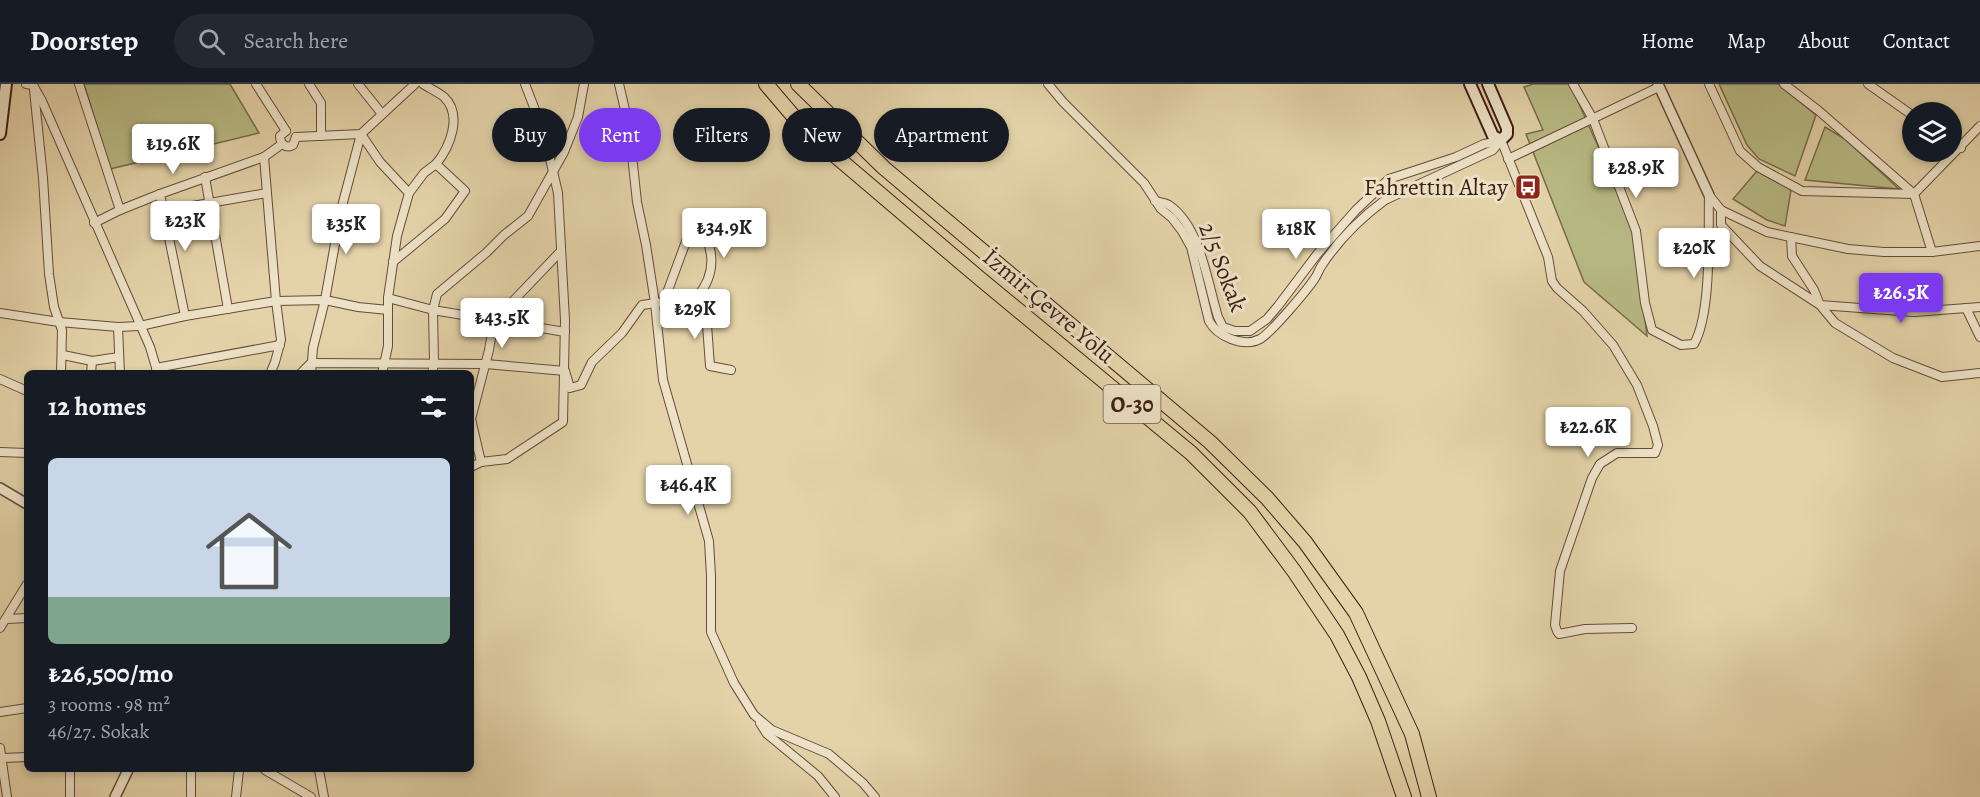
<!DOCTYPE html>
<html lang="en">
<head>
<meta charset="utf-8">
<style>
  body { margin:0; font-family:Alegreya,serif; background:#242831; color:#f1f3f6; height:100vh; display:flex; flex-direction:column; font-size:22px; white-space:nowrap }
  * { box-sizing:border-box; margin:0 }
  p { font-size:20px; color:#9ea1a6 }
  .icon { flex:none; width:33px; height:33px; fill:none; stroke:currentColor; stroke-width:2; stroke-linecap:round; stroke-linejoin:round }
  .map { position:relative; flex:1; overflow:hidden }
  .drawer { position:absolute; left:24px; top:286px; width:450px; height:402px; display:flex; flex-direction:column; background:#171b24; border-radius:9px; box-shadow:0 3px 9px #0003 }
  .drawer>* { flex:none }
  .banner { position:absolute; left:492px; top:24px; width:570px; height:54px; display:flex; gap:12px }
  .tools { position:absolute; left:1902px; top:18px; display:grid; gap:12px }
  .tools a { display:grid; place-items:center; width:60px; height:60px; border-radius:50%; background:#171b24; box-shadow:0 3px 9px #0003; font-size:30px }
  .price { position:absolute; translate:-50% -51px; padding:0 14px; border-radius:6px; background:#fff; color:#222; font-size:20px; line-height:39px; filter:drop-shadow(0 2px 3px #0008) }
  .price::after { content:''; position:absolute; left:50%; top:36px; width:18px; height:14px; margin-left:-9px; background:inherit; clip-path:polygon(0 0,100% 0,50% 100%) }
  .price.selected { background:#7c3aed; color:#fff }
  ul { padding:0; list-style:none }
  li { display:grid; align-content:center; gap:12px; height:318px; padding:0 24px }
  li+li { border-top:2px solid #363941 }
  li span { display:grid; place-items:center; height:186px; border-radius:9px; color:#555 }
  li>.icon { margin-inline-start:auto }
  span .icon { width:108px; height:108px; fill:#fffc; stroke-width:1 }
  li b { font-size:26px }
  h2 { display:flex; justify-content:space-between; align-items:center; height:72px; padding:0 24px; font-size:26px }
  .chip { padding:0 21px; border-radius:27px; background:#171b24; box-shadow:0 3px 9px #0003; font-size:21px; line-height:54px }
  .chip.selected { background:#7c3aed; color:#fff }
  header { display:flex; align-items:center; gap:36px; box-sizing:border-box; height:84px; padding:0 30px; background:#171b24; border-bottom:2px solid #363941 }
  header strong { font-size:28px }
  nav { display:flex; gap:33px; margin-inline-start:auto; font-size:21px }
  .search { width:420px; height:54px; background:#242831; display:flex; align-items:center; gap:15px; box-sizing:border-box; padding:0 21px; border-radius:33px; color:#9ea1a6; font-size:22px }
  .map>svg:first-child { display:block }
  .green { fill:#b8bb85; stroke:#7a6c4c; stroke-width:1.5 }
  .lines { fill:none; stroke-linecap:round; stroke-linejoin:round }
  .minor-casing { stroke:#674b38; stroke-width:10 }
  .tertiary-casing { stroke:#674b38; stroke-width:12 }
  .secondary-casing { stroke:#3d1e13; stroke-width:14 }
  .motorway-casing { stroke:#3d1e13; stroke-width:16 }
  .minor { stroke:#ede2c7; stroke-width:8 }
  .tertiary { stroke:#ede2c7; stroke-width:9 }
  .secondary { stroke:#ede2c7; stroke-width:10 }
  .motorway { stroke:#e4d3a9; stroke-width:14 }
  .labels { text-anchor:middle; stroke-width:6; stroke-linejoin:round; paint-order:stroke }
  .shield { fill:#ede2c7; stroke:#725949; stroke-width:1.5 }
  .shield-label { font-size:22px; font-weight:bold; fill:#3d1e13 }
  .poi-label { font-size:24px; fill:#3d1e13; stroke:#ede2c7; text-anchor:end }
  .street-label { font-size:24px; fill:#3d1e13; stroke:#ede2c7 }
</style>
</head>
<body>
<header>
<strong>Doorstep</strong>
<div class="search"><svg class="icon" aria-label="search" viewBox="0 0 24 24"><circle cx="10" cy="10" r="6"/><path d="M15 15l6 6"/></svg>Search here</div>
<nav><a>Home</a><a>Map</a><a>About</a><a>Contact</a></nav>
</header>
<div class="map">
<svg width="1980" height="713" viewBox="0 0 1980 713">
  <rect width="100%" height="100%" fill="#e4d3a9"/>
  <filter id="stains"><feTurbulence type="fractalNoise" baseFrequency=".00333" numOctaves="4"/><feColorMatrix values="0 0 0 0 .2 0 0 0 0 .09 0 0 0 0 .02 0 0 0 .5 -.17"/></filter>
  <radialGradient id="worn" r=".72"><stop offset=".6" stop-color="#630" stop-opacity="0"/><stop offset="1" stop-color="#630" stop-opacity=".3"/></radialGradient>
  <!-- green -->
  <g class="green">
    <path d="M 84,0 L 230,0 L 259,49 L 110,85 Z"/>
    <path d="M 1533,0 L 1570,0 L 1625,122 L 1634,148 L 1647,252 L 1584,198 L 1526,50 L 1543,46 L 1524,3 Z"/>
    <path d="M 1719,0 L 1778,0 L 1816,31 L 1795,92 L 1759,75 L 1747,61 Z"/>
    <path d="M 1825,43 L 1845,55 L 1899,105 L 1805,96 Z"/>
    <path d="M 1757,87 L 1791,106 L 1785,142 L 1767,136 L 1733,115 Z"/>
  </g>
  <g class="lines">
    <defs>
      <g id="minor">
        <path d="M 26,0 L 33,1 L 42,17 L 150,263 L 158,290"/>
        <path d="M 79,0 L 120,126"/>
        <path d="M 256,0 L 286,47"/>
        <path d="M 309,0 L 321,19 L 321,52"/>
        <path d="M 358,0 L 382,30"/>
        <path d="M 423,0 C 429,4 438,8 444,13 C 463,31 450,63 436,80"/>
        <path d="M 619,0 L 629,43 L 637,118 L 646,161 L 655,219 L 663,296 L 709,457 L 711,492 L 711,548 L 734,599 L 754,631 L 772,646 L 829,670 L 863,699 L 875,713"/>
        <path d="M 1048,0 L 1063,18 L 1144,99 L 1161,125 L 1172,134 L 1182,147 L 1191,163 L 1209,237 C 1217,252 1243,264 1260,255 C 1271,249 1308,205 1315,194 C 1318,190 1319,185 1322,181 C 1338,157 1362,133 1385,116 L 1493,66 L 1501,56"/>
        <path d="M 1573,0 L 1593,35 L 1636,147 L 1645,219 L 1652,246 L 1681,261 L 1694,260 C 1712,228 1708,149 1709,111"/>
        <path d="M 1709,0 L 1740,67 L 1758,83 L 1802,107 L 1914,110"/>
        <path d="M 1784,0 L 1819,27 L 1914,110"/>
        <path d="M 1868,0 L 1912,31"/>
        <path d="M 34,6 L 43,94 L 49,190 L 54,223 L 62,246 L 61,290"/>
        <path d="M 286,47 L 280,52 C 280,60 286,65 293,61 L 296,53"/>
        <path d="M 361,50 L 380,78 L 409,109 L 397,152 L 388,214 L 388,262 L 382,290"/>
        <path d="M 296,53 L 361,50 L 415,0"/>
        <path d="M 1501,56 L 1548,173 L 1552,197 L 1557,204 L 1583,227 L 1613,261 L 1637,301 L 1653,342 L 1658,361 L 1655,369 L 1617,369 L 1600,380 L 1592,394 L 1560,487 L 1555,541 L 1557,547 L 1559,550 L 1585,545 L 1632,544"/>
        <path d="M 1952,58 L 1961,64"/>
        <path d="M 264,73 L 276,217 L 281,256 L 275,278 L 270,290"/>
        <path d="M 1508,75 L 1659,3"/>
        <path d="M 205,93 L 228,225"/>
        <path d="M 160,110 L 185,232"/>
        <path d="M 1914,110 L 1980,42"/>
        <path d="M 1914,110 L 1932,168"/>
        <path d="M 1709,111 L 1721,126 L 1767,148 L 1848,165 L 1884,168 L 1932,168 L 1980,162"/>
        <path d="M 1155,117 C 1159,118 1165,119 1169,121 C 1201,143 1207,198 1218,233 L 1223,243 L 1235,247 L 1250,247 L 1267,235 L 1278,222 L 1318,169 L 1356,126 L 1389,95 L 1456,73 L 1484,60 L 1500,57"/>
        <path d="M 1721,126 L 1721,141 L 1760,182 L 1820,221 L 1835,239 L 1893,274 L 1942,293 L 1980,289"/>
        <path d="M 164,127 L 267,109"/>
        <path d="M 94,139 L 120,126 L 160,110 L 264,73 L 282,60"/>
        <path d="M 695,141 C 717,161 716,191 697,213"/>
        <path d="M 1791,153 L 1792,172 L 1814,206 L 1820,221 L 1914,228 L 1980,223"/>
        <path d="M 393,178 L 445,135 L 465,107 L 436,80 L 424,89 L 409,109"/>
        <path d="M 388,214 L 433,226 L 565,248"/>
        <path d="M 664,217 L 688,152 L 700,145"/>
        <path d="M 1966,224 L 1980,253"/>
        <path d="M 0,229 L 59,238 L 118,243 L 140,242 L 185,232 L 276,217 L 325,216 L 358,223 L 388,226"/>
        <path d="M 118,243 L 120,290"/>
        <path d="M 63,271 L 92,277 L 119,273"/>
        <path d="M 156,284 L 280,261"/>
        <path d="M 91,290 L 92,277"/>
        <path d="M 300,290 L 311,279 L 486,280 L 565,287 L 570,304 L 581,301 L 592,278 L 622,249 L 642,221 L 697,213 L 704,220 L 706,227 L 710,282 L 731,286"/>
        <path d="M 311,290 L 313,264 L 325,216 L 341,126 L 361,50"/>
        <path d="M 432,290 L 434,278 L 433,226 L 437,210 L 486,169 L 504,151 L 528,132 L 564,68 L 578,33 L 584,0"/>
        <path d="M 0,295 L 27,307"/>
        <path d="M 0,368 L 27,369"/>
        <path d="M 481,378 L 471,335 L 489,266 L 494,237 L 560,168"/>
        <path d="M 471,383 L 481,378 L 507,375 L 563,338 L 565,236 L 558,109 L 544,49 L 525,0"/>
        <path d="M 7,535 L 27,534"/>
        <path d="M 0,544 L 27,500"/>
        <path d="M 0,628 L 27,624"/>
        <path d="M 760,639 L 767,650 L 818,692 L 835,713"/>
        <path d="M 0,664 L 7,713"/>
        <path d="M 3,674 L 27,673"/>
        <path d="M 70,686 L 70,713"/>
        <path d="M 265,686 L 311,713"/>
        <path d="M 319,686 L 324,713"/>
        <path d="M 191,713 L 191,686"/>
        <path d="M 236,713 L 239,686"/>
      </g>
      <g id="tertiary">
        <path d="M 1658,0 L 1709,111"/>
        <path d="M 0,404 L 27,420"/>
        <path d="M 115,713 L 128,686"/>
      </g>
      <g id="secondary">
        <path d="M 1470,0 L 1493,52 L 1501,56 L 1507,50 L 1507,44 L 1488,0"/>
        <path d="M 0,50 L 6,0"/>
      </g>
      <g id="motorway">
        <path d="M 766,0 L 806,47 L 978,193 L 1191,369 L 1250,428 L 1294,487 L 1337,551 L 1359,593 L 1378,637 L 1404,713"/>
        <path d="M 798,0 L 884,84 L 1210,358 L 1267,414 L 1305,458 L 1356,529 L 1412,650 L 1429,713"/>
      </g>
    </defs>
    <!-- minor casing -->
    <use href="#minor" class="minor-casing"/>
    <!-- tertiary casing -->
    <use href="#tertiary" class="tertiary-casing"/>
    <!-- secondary casing -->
    <use href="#secondary" class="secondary-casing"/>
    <!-- motorway casing -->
    <use href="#motorway" class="motorway-casing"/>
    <!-- minor -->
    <use href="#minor" class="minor"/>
    <!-- tertiary -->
    <use href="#tertiary" class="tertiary"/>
    <!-- secondary -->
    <use href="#secondary" class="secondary"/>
    <!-- motorway -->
    <use href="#motorway" class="motorway"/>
  </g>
  <!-- icons -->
  <defs>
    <symbol id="bus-square" viewBox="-11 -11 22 22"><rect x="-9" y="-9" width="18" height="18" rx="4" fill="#8f2418" stroke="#ede2c7"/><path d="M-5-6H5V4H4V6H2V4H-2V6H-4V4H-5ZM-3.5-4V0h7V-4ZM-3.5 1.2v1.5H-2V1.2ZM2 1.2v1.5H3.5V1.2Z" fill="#fff"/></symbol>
  </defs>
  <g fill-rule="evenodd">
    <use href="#bus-square" x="1513" y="88" width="30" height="30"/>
  </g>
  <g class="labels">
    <!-- shield labels -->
    <rect class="shield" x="1103.5" y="301" width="57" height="38" rx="4.5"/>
    <g class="shield-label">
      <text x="1132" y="328">O-30</text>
    </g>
    <!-- poi labels -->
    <g class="poi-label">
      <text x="1508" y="111">Fahrettin Altay</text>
    </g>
    <!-- street labels -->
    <g class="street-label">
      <text transform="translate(1223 183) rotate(69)" y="8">2/5 Sokak</text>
      <text transform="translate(1049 222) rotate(40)" y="8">İzmir Çevre Yolu</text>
    </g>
  </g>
  <rect width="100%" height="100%" filter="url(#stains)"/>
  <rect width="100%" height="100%" fill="url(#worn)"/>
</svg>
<div class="tools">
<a><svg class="icon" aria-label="layers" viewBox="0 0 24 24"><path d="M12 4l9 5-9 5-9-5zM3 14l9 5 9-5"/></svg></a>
</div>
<b class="price" style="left:173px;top:91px">₺19.6K</b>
<b class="price" style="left:1636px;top:115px">₺28.9K</b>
<b class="price" style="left:185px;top:168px">₺23K</b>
<b class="price" style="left:346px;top:171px">₺35K</b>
<b class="price" style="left:724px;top:175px">₺34.9K</b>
<b class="price" style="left:1296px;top:176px">₺18K</b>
<b class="price" style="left:1694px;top:195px">₺20K</b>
<b class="price selected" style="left:1901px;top:240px">₺26.5K</b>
<b class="price" style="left:695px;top:256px">₺29K</b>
<b class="price" style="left:502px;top:265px">₺43.5K</b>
<b class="price" style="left:1588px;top:374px">₺22.6K</b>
<b class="price" style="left:688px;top:432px">₺46.4K</b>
<div class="banner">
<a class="chip">Buy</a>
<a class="chip selected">Rent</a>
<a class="chip">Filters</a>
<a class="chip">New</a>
<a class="chip">Apartment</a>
</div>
<section class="drawer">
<h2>12 homes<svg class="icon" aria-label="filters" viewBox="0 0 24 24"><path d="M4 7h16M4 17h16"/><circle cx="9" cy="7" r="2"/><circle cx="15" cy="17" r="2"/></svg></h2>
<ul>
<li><span style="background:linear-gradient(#c9d6e8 75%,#7fa58c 0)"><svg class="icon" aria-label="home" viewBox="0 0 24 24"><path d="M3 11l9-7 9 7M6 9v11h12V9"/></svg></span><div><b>₺26,500/mo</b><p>3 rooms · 98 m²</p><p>46/27. Sokak</p></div></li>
</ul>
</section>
</div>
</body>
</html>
